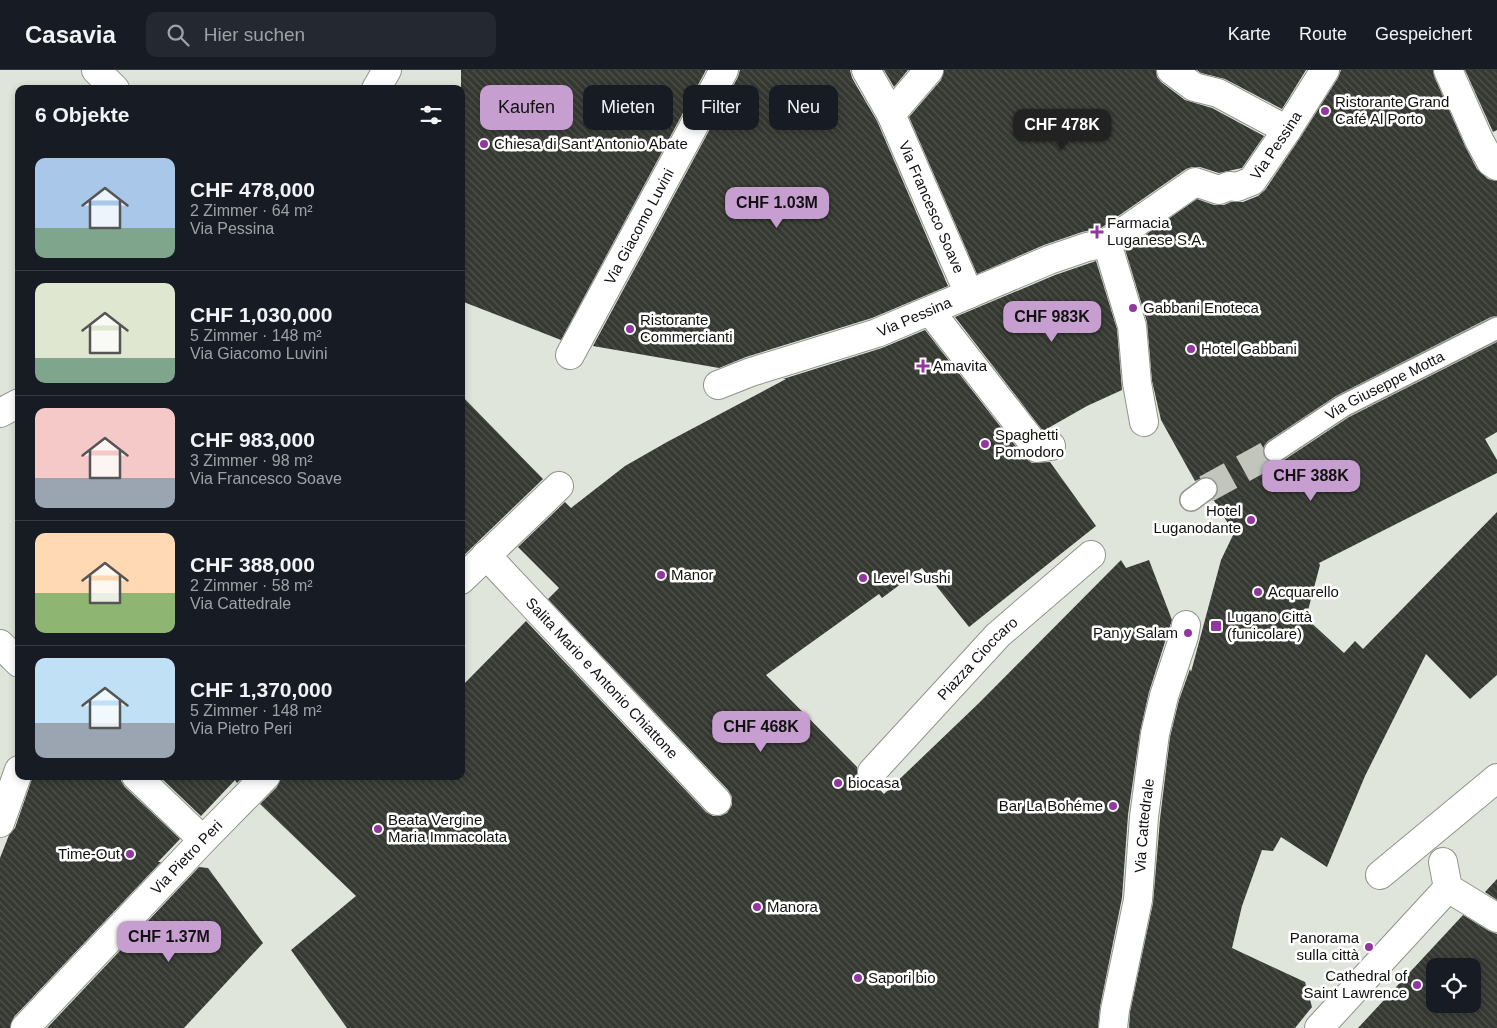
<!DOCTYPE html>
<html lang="de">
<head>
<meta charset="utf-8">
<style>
  body { margin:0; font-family:Helvetica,sans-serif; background:#242831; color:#f1f3f6; height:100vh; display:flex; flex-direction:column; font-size:19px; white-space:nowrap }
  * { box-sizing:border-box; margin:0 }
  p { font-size:16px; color:#9ea1a6 }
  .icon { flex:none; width:28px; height:28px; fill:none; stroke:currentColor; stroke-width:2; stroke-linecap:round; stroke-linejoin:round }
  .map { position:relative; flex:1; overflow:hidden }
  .sheet { position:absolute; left:15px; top:15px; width:450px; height:695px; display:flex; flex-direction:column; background:#171b24; border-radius:10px; box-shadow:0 2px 8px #0003 }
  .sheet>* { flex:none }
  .top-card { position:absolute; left:480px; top:15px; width:475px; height:45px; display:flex; gap:10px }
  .fabs { position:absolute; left:1426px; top:888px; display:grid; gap:10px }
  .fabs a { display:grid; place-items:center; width:55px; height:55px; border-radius:10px; background:#171b24; box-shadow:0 2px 8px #0003; font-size:25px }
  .price { position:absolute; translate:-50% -42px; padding:0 11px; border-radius:10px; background:#c69ecf; color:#111; font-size:16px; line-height:32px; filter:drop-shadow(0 1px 2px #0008) }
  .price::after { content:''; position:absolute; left:50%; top:30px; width:15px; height:11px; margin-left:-8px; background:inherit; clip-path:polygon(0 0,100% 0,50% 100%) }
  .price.current { background:#222; color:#fff }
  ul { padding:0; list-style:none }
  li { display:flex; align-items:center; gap:15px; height:125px; padding:0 20px }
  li+li { border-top:1px solid #363941 }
  li span { display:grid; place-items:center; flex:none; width:140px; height:100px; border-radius:10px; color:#555 }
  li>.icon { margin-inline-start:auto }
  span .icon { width:60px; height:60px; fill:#fffc; stroke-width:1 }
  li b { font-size:21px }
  h2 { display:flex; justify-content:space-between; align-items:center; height:60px; padding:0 20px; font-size:21px }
  .chip { padding:0 18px; border-radius:10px; background:#171b24; box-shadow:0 2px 8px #0003; font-size:18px; line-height:45px }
  .chip.current { background:#c69ecf; color:#111 }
  header { display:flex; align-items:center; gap:30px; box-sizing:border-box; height:70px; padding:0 25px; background:#171b24; border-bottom:1px solid #363941 }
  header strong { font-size:24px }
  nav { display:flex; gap:28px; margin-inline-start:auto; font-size:18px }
  .search { width:350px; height:45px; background:#242831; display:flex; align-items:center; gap:12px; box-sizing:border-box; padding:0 18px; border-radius:10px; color:#9ea1a6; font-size:19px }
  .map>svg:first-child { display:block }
  .building { fill:url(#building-back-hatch); fill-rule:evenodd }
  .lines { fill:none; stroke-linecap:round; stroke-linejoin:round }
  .pedestrian-tunnel { stroke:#c1c5bc; stroke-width:28; stroke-dasharray:28 14; stroke-linecap:butt }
  .service-casing { stroke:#90948c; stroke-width:24 }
  .pedestrian-casing { stroke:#90948c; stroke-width:30 }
  .minor-casing { stroke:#90948c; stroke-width:30 }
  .tertiary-casing { stroke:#90948c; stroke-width:30 }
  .service { stroke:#fff; stroke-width:21 }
  .pedestrian { stroke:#fff; stroke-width:28 }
  .minor { stroke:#fff; stroke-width:28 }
  .tertiary { stroke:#fff; stroke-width:28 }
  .poi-dot { fill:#9236a0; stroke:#fff; stroke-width:2 }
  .labels { text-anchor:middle; stroke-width:5; stroke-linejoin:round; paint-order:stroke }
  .poi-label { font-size:15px; fill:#11120f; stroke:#fff; text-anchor:start }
  .street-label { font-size:15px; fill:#11120f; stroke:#fff }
</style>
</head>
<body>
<header>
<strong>Casavia</strong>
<div class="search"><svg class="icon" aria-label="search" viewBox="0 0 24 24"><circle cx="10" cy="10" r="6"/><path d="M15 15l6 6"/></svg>Hier suchen</div>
<nav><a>Karte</a><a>Route</a><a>Gespeichert</a></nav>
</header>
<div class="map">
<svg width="1497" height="958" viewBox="0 0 1497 958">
  <defs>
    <pattern id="building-back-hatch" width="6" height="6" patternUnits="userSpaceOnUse" patternTransform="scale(1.25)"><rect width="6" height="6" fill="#363932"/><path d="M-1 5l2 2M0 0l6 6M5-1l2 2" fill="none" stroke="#50524d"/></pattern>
  </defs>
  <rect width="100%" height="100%" fill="#e0e5db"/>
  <!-- building -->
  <g class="building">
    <path d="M 461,0 L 706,0 L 561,270 L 461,231 Z"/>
    <path d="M 740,0 L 850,0 L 852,8 L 877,51 L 948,216 L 872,248 L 746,287 L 719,298 L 593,276 L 738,7 Z"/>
    <path d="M 884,0 L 908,0 L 894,17 Z"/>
    <path d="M 944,0 L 1156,0 L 1157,7 L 1161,12 L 1185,30 L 1212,38 L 1264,66 L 1242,98 L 1219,103 L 1200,97 L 1192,97 L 1186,99 L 1101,158 L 1082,162 L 1044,175 L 977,204 L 909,47 L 941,10 Z"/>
    <path d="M 1197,0 L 1306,0 L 1282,39 L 1225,9 L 1201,3 Z"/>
    <path d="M 1341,0 L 1433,0 L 1434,6 L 1465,76 L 1477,99 L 1488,109 L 1497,111 L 1497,246 L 1491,247 L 1336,326 L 1268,371 L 1264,376 L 1263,382 L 1265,388 L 1270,392 L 1276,393 L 1281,392 L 1349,347 L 1497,272 L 1497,362 L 1485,369 L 1497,390 L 1497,403 L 1319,493 L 1320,495 L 1306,548 L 1344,583 L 1355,571 L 1363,579 L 1497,442 L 1497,605 L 1470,629 L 1426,584 L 1365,706 L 1327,797 L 1281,767 L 1273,781 L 1262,780 L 1242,836 L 1232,878 L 1305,912 L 1312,937 L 1295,958 L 1129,958 L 1130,942 L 1153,833 L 1160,749 L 1170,667 L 1179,630 L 1190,599 L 1191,602 L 1221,490 L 1234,463 L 1213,429 L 1218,424 L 1218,417 L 1216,412 L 1211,408 L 1205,407 L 1195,411 L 1161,350 L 1152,311 L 1147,252 L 1125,179 L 1197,129 L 1214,135 L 1224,135 L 1231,132 L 1243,132 L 1258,126 L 1265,120 L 1300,68 L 1338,8 Z"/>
    <path d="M 1465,0 L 1497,0 L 1497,60 L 1493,62 Z"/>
    <path d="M 1096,191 L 1117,259 L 1122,320 L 1087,336 L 1043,361 L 955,247 L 1055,205 Z"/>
    <path d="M 925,260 L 1025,388 L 1032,393 L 1050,392 L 1096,456 L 969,557 L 922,498 L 882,528 L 879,524 L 766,605 L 857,697 L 857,706 L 861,713 L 868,717 L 877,717 L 884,724 L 980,632 L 1121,490 L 1126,498 L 1149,490 L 1172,550 L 1149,622 L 1140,662 L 1128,745 L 1122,828 L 1100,937 L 1098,958 L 347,958 L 291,880 L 356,826 L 260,734 L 277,717 L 281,706 L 461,706 L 461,617 L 526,551 L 706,742 L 713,746 L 720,746 L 727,743 L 732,735 L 732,727 L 728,720 L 548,529 L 559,518 L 518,477 L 565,432 L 571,438 L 625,396 L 667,372 L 786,309 L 783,309 L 882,278 Z"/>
    <path d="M 461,325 L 543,409 L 461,488 Z"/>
    <path d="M 33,706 L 121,706 L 121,711 L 125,717 L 180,769 L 158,792 L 161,792 L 14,947 L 10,958 L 0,958 L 0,788 L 9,765 L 15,758 Z"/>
    <path d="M 159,706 L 244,706 L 237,713 L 235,710 L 201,746 Z"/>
    <path d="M 199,797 L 208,798 L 263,873 L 184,958 L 47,958 Z"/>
    <path d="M 1497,809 L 1497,830 L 1485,822 Z"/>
    <path d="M 1463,845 L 1489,861 L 1497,864 L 1497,958 L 1358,958 ZM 1435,896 L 1472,896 L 1472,934 L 1435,934 Z"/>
  </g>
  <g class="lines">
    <!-- pedestrian-tunnel -->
    <path class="pedestrian-tunnel" d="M 1206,419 L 1275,381"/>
    <defs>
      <g id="service">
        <path id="s1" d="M 1275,381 L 1343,336 L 1497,258"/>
        <path d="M 1191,430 L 1206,419"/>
      </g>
      <g id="pedestrian">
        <path d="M 96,0 L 115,19"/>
        <path id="s2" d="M 866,0 L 891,44 L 969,224"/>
        <path d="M 1171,0 L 1194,17 L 1218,23 L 1287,60"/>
        <path d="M 1448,0 L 1479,70 L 1491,92 L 1497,96"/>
        <path d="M 891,44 L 929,0"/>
        <path d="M 1107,173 L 1132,256 L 1137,313 L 1144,352"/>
        <path d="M 930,241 L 1037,378 L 1051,376"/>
        <path id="s3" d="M 570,285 L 724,0"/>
        <path id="s4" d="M 718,315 L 751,302 L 877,263 L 1049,190 L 1087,177 L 1107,173 L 1195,112 L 1219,120 L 1229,116 L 1237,117 L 1252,111 L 1287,60 L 1325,0"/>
        <path id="s5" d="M 486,485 L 717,731"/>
        <path d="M 461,510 L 559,416"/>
        <path d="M 0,574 L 19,593"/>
        <path id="s6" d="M 872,702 L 998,565 L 1091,485"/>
        <path d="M 136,706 L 203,770"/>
        <path d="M 0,753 L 19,700"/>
        <path d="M 1443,792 L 1448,818 L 1497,848"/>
        <path id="s7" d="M 25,958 L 203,770 L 266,706"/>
        <path id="s8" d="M 1113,958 L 1115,940 L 1138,830 L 1144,747 L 1155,664 L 1164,626 L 1184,566 L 1186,555"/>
        <path d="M 1319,958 L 1448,818"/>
      </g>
      <path id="minor" d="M 1380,805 L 1497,708"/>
      <g id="tertiary">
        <path d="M 376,19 L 387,0"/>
        <path d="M 0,343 L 19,333"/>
      </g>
    </defs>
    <!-- service casing -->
    <use href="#service" class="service-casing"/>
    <!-- pedestrian casing -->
    <use href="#pedestrian" class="pedestrian-casing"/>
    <!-- minor casing -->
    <use href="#minor" class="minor-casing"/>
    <!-- tertiary casing -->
    <use href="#tertiary" class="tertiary-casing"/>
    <!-- service -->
    <use href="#service" class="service"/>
    <!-- pedestrian -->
    <use href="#pedestrian" class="pedestrian"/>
    <!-- minor -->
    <use href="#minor" class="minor"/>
    <!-- tertiary -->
    <use href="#tertiary" class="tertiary"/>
  </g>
  <!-- markers -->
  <g class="poi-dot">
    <circle cx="1325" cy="41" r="5"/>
    <circle cx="484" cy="74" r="5"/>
    <path d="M1094.5 154.5h5v5h5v5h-5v5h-5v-5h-5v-5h5z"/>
    <circle cx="1133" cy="238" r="5"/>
    <circle cx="630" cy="259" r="5"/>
    <circle cx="1191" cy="279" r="5"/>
    <path d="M920.5 288.5h5v5h5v5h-5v5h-5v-5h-5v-5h5z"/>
    <circle cx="985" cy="374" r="5"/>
    <circle cx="1251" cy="450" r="5"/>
    <circle cx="661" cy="505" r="5"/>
    <circle cx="863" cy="508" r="5"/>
    <circle cx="1258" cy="522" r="5"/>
    <rect x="1210" y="550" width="12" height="12" rx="2.5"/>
    <circle cx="1188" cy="563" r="5"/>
    <circle cx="838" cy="713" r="5"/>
    <circle cx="1113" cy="736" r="5"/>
    <circle cx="378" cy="759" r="5"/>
    <circle cx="130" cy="784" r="5"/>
    <circle cx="757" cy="837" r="5"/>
    <circle cx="1369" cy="877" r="5"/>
    <circle cx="858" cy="908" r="5"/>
    <circle cx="1417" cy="915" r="5"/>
  </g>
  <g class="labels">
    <!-- poi labels -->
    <g class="poi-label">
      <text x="1335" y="37">Ristorante Grand<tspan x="1335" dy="17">Café Al Porto</tspan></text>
      <text x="494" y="79">Chiesa di Sant'Antonio Abate</text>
      <text x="1107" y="158">Farmacia<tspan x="1107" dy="17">Luganese S.A.</tspan></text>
      <text x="1143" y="243">Gabbani Enoteca</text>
      <text x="640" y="255">Ristorante<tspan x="640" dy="17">Commercianti</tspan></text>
      <text x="1201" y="284">Hotel Gabbani</text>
      <text x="933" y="301">Amavita</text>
      <text x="995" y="370">Spaghetti<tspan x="995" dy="17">Pomodoro</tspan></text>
      <text x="1241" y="446" text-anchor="end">Hotel<tspan x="1241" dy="17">Luganodante</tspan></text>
      <text x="671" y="510">Manor</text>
      <text x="873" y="513">Level Sushi</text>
      <text x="1268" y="527">Acquarello</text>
      <text x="1227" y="552">Lugano Città<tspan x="1227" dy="17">(funicolare)</tspan></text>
      <text x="1178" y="568" text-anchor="end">Pan y Salam</text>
      <text x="848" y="718">biocasa</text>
      <text x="1103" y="741" text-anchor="end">Bar La Bohéme</text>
      <text x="388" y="755">Beata Vergine<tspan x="388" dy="17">Maria Immacolata</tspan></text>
      <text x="120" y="789" text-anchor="end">Time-Out</text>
      <text x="767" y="842">Manora</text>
      <text x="1359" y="873" text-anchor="end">Panorama<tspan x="1359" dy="17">sulla città</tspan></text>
      <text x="1407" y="911" text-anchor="end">Cathedral of<tspan x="1407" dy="17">Saint Lawrence</tspan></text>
      <text x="868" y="913">Sapori bio</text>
    </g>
    <!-- street labels -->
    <g class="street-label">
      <text dy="5" stroke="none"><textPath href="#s4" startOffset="625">Via Pessina</textPath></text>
      <text dy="5" stroke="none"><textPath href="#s2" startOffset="152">Via Francesco Soave</textPath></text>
      <text dy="5" stroke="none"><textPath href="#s3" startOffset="146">Via Giacomo Luvini</textPath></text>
      <text dy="5" stroke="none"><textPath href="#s4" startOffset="208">Via Pessina</textPath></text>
      <text dy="5" stroke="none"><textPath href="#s1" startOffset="128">Via Giuseppe Motta</textPath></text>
      <text dy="5" stroke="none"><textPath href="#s6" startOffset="155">Piazza Cioccaro</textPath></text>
      <text dy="5" stroke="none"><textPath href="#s5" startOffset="169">Salita Mario e Antonio Chiattone</textPath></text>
      <text dy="5" stroke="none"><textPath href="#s8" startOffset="205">Via Cattedrale</textPath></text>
      <text dy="5" stroke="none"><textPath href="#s7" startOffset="235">Via Pietro Peri</textPath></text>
    </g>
  </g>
</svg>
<div class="fabs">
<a><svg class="icon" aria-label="locate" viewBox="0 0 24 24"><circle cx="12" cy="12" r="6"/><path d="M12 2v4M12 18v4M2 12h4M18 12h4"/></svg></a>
</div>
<b class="price current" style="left:1062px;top:81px">CHF 478K</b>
<b class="price" style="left:777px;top:159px">CHF 1.03M</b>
<b class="price" style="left:1052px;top:273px">CHF 983K</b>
<b class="price" style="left:1311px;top:432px">CHF 388K</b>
<b class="price" style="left:761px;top:683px">CHF 468K</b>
<b class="price" style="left:169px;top:893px">CHF 1.37M</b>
<div class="top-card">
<a class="chip current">Kaufen</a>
<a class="chip">Mieten</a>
<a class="chip">Filter</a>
<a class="chip">Neu</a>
</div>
<section class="sheet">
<h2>6 Objekte<svg class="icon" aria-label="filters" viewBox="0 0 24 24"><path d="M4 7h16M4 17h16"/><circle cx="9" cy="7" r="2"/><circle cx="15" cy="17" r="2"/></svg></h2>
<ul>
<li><span style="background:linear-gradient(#a9c7e8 70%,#7fa58c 0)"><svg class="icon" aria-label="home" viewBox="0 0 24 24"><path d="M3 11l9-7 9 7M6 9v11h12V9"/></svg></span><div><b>CHF 478,000</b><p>2 Zimmer · 64 m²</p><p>Via Pessina</p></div></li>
<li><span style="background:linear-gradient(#dfe7d0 75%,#7fa58c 0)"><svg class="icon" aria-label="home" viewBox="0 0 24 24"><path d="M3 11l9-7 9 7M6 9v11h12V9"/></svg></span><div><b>CHF 1,030,000</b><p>5 Zimmer · 148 m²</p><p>Via Giacomo Luvini</p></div></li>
<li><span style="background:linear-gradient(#f6c9c9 70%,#9aa5b1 0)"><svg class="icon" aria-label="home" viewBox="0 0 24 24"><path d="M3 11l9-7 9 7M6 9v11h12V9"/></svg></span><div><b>CHF 983,000</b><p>3 Zimmer · 98 m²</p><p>Via Francesco Soave</p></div></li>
<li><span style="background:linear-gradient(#ffd9b3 60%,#8fb573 0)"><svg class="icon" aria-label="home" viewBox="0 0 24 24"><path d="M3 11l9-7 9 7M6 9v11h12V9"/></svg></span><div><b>CHF 388,000</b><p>2 Zimmer · 58 m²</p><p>Via Cattedrale</p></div></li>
<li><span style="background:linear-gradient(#bfe0f5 65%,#9aa5b1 0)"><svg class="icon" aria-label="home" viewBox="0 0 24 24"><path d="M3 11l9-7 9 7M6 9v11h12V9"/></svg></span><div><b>CHF 1,370,000</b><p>5 Zimmer · 148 m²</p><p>Via Pietro Peri</p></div></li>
</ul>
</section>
</div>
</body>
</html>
